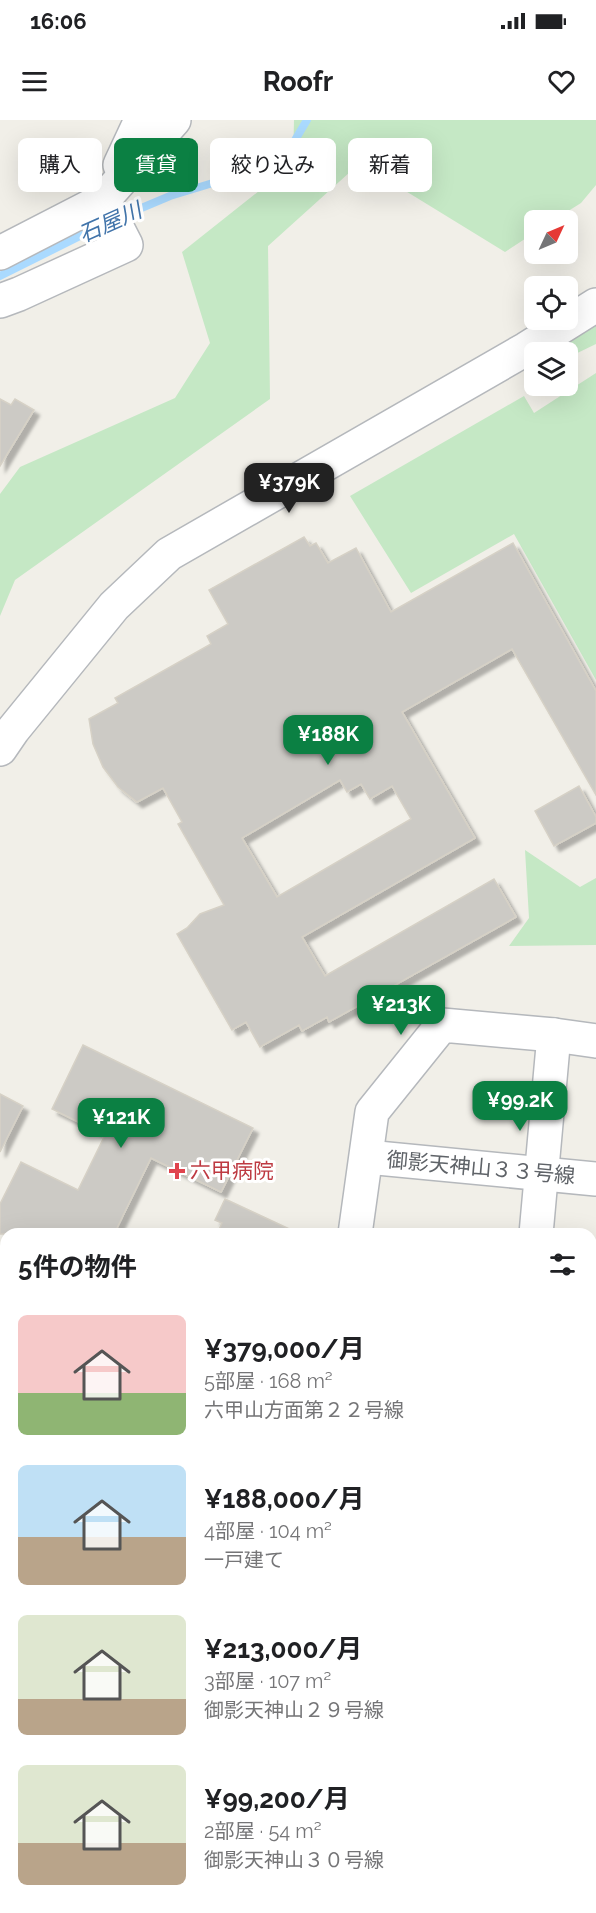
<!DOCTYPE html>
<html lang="ja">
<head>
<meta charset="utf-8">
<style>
  body { margin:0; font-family:Raleway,"Noto Sans JP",sans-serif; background:#f6f6f6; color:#202124; height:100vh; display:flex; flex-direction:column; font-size:22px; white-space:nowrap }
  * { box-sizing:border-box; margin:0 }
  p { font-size:20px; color:#757577 }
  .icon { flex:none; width:33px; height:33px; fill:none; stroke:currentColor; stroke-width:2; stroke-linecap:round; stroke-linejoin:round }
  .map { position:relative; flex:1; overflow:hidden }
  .panel { position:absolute; left:0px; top:1108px; width:597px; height:686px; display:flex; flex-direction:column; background:#fff; border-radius:18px 18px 0 0; box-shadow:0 6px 24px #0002 }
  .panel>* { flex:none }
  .top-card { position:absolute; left:18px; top:18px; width:561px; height:54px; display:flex; gap:12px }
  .needle { width:39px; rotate:46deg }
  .tools { position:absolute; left:524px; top:90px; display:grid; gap:12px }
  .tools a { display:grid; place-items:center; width:54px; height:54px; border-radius:9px; background:#fff; box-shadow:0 6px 24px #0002; font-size:30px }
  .price { position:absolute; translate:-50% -51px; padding:0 14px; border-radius:12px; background:#0b8043; color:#fff; font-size:20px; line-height:39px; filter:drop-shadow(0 2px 3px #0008) }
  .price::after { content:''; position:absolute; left:50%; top:36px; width:18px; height:14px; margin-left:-9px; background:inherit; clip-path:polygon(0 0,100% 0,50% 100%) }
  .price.active { background:#222; color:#fff }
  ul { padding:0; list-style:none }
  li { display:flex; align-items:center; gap:18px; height:150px; padding:0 18px }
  li span { display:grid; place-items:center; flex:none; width:168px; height:120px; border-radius:9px; color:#555 }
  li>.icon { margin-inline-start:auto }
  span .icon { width:72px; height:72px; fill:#fffc; stroke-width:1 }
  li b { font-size:26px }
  h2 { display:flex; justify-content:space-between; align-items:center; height:72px; padding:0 18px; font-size:26px }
  .tag { padding:0 21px; border-radius:9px; background:#fff; box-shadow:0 6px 24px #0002; font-size:21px; line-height:54px }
  .tag.active { background:#0b8043; color:#fff }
  .status { display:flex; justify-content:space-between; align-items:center; height:42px; padding:0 30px; background:#fff; direction:ltr }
  .status svg { height:16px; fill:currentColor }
  header { display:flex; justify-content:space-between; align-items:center; height:78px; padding:0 18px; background:#fff; font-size:27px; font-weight:700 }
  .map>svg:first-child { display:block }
  .green { fill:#c5e8c5 }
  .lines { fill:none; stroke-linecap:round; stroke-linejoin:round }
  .stream { stroke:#aadaff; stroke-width:8 }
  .river { stroke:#aadaff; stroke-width:44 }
  .building { fill:#cccac5; stroke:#d6d1c6; stroke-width:1.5; fill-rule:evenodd; filter:url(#shadow) }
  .minor-casing { stroke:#b5b8bc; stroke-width:36 }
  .minor { stroke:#fff; stroke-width:33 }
  .health-dot { fill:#e0444e; stroke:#fff; stroke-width:2 }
  .labels { text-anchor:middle; stroke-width:6; stroke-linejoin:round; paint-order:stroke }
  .street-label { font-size:21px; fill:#5f6368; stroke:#fff }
  .health-label { font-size:21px; fill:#be3a42; stroke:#fff; text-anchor:start }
  .water-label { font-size:22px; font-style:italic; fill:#4174aa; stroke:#fff }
</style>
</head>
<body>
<div class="status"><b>16:06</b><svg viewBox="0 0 49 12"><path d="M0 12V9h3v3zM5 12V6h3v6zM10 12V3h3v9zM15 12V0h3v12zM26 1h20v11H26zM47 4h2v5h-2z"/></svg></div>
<header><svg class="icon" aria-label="menu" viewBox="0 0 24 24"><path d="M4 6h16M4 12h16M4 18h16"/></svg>Roofr<svg class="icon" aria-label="heart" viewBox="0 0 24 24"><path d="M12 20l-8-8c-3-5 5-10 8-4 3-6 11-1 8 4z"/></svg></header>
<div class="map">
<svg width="596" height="1793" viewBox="0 0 596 1793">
  <defs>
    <filter id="shadow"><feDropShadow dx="5.5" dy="5.5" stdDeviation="1.5" flood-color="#0004"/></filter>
  </defs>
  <rect width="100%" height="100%" fill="#f1efe8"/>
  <!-- green -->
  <g class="green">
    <path d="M 294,0 L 596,0 L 596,65 L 581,83 L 554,100 L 534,100 L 534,113 L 505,132 L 360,43 L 268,126 L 270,279 L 15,460 L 0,496 L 0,374 L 20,347 L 175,278 L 210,223 L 182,132 L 293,44 Z"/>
    <path d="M 596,203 L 596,224 L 567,238 L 567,232 L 556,232 L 554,227 Z"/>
    <path d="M 596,253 L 596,560 L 514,414 L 411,473 L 350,376 L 524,276 L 534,293 Z"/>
    <path d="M 525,730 L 580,767 L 596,758 L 596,825 L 509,826 L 529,798 Z"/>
    <path d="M 0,1233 L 6,1238 L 6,1527 L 0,1532 Z"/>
  </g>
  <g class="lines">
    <!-- stream -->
    <g class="stream">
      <path d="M 120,97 L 170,76 L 282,42 L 307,0"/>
      <path d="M 0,156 L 106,103"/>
    </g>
    <!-- river -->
    <path class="river" d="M 596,1572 L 594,1587 L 596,1597"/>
  </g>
  <!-- building -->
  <g class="building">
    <path d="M 0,279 L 11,285 L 15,279 L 34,290 L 0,346 Z"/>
    <path d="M 304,417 L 310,426 L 316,423 L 328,443 L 356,428 L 391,492 L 513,423 L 596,571 L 596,675 L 512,529 L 402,592 L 475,718 L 302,817 L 325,856 L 494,759 L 516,797 L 329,902 L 327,897 L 302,911 L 299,905 L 260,927 L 246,902 L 232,910 L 177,814 L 187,808 L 200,794 L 224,785 L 178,704 L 182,702 L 163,668 L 137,682 L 118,667 L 103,647 L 93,624 L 89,599 L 118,583 L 115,578 L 211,524 L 207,516 L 228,504 L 209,470 ZM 340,660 L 347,672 L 361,664 L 370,679 L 392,666 L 411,699 L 277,777 L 242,718 Z"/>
    <path d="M 579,666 L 596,697 L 596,703 L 554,726 L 535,691 Z"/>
    <path d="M 83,925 L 253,1008 L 221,1072 L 151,1038 L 114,1114 L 0,1114 L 0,1084 L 21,1042 L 78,1070 L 105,1015 L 52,989 Z"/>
    <path d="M 0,974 L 23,986 L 0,1032 Z"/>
    <path d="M 225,1079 L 300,1114 L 217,1114 L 222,1103 L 215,1100 Z"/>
  </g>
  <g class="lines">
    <defs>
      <g id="minor">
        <path d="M 120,45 L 141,0"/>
        <path d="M 0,133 L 103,80 L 174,0"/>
        <path d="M 0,181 L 19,174 L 126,125 L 103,80"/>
        <path d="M 0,629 L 13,610 L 114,486 L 169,434 L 526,229 L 596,185"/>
        <path d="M 367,1037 L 596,1059"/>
        <path d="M 355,1114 L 372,992 L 442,905 L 554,915 L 596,921"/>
        <path d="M 536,1114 L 554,915"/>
        <path d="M 591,1211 L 596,1212"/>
        <path d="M 0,1220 L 6,1225"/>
        <path d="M 591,1373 L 596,1375"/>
        <path d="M 0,1545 L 6,1540"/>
        <path d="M 591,1685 L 596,1690"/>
        <path d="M 0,1700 L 6,1700"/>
        <path d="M 298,1788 L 311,1793"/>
      </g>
    </defs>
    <!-- minor casing -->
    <use href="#minor" class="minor-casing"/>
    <!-- minor -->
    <use href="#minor" class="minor"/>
  </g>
  <!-- markers -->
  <path class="health-dot" d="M174 1042h6v6h6v6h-6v6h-6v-6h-6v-6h6z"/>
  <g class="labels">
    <!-- street labels -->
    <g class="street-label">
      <text transform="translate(481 1048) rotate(5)" y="7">御影天神山３３号線</text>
    </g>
    <!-- health labels -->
    <g class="health-label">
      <text x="190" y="1058">六甲病院</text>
    </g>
    <!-- water labels -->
    <g class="water-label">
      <text transform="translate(110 102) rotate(-24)" y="8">石屋川</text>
    </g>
  </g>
</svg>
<div class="tools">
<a><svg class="needle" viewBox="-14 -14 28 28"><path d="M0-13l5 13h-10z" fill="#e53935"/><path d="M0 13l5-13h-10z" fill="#757577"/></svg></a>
<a><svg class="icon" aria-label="locate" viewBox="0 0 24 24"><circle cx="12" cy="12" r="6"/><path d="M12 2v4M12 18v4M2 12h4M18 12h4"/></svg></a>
<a><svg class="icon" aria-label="layers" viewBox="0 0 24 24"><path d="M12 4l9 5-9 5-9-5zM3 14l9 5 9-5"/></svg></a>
</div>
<b class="price active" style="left:289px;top:394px">¥379K</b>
<b class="price" style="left:328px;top:646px">¥188K</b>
<b class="price" style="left:401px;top:916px">¥213K</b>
<b class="price" style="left:520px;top:1012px">¥99.2K</b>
<b class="price" style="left:121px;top:1029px">¥121K</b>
<div class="top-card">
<a class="tag">購入</a>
<a class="tag active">賃貸</a>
<a class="tag">絞り込み</a>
<a class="tag">新着</a>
</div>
<section class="panel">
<h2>5件の物件<svg class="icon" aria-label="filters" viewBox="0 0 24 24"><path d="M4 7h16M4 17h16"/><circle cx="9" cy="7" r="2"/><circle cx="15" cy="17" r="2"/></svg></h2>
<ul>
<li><span style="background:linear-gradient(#f6c9c9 65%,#8fb573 0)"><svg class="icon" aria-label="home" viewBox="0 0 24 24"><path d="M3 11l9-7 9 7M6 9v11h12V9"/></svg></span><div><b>¥379,000/月</b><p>5部屋 · 168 m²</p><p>六甲山方面第２２号線</p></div></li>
<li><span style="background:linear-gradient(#bfe0f5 60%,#b9a48a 0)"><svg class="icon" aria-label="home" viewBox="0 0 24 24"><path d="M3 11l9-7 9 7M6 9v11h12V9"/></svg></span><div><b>¥188,000/月</b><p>4部屋 · 104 m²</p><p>一戸建て</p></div></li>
<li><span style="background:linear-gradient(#dfe7d0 70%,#b9a48a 0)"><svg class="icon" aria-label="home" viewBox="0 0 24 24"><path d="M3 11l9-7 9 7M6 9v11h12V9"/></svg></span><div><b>¥213,000/月</b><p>3部屋 · 107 m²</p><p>御影天神山２９号線</p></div></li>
<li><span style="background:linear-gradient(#dfe7d0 65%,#b9a48a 0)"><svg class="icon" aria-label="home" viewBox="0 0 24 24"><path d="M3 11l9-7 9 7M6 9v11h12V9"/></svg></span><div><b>¥99,200/月</b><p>2部屋 · 54 m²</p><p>御影天神山３０号線</p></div></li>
</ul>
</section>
</div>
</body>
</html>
